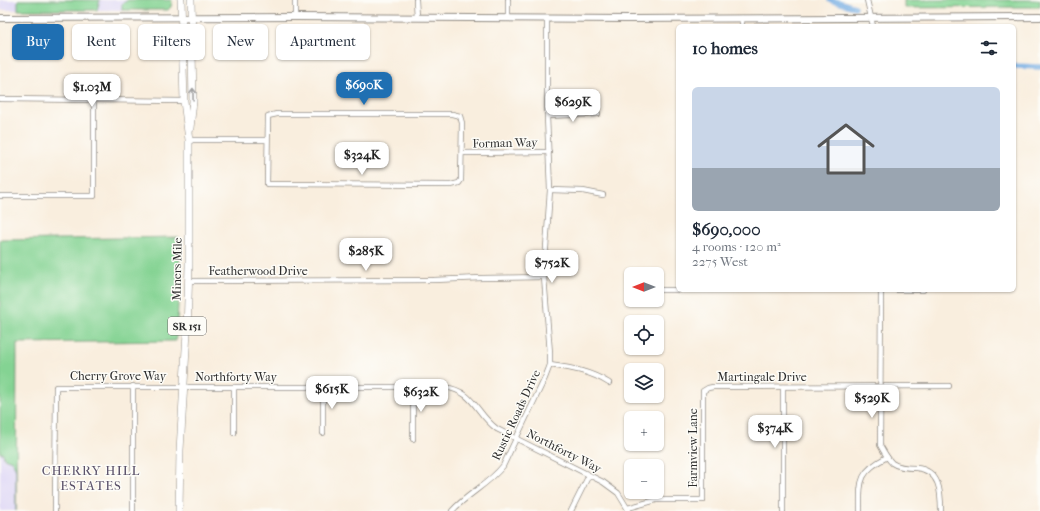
<!DOCTYPE html>
<html lang="en">
<head>
<meta charset="utf-8">
<style>
  body { margin:0; font-family:"IM FELL French Canon",serif; background:#f6f6f7; color:#1f2937; height:100vh; display:flex; flex-direction:column; font-size:15px; white-space:nowrap }
  * { box-sizing:border-box; margin:0 }
  p { font-size:13px; color:#747a83 }
  .icon { flex:none; width:22px; height:22px; fill:none; stroke:currentColor; stroke-width:2; stroke-linecap:round; stroke-linejoin:round }
  .map { position:relative; flex:1; overflow:hidden }
  .panel { position:absolute; left:676px; top:24px; width:340px; height:268px; display:flex; flex-direction:column; background:#fff; border-radius:6px; box-shadow:0 1px 3px #0004 }
  .panel>* { flex:none }
  .top-card { position:absolute; left:12px; top:24px; width:380px; height:36px; display:flex; gap:8px }
  .needle { width:26px; rotate:270deg }
  .buttons { position:absolute; left:624px; top:267px; display:grid; gap:8px }
  .buttons a { display:grid; place-items:center; width:40px; height:40px; border-radius:6px; background:#fff; box-shadow:0 1px 3px #0004; font-size:20px }
  .price { position:absolute; translate:-50% -34px; padding:0 9px; border-radius:8px; background:#fff; color:#222; font-size:13px; line-height:26px; filter:drop-shadow(0 1px 2px #0008) }
  .price::after { content:''; position:absolute; left:50%; top:24px; width:12px; height:9px; margin-left:-6px; background:inherit; clip-path:polygon(0 0,100% 0,50% 100%) }
  .price.active { background:#1f6fb2; color:#fff }
  ul { padding:0; list-style:none }
  li { display:grid; align-content:center; gap:8px; height:212px; padding:0 16px }
  li+li { border-top:1px solid #e0e1e3 }
  li span { display:grid; place-items:center; height:124px; border-radius:6px; color:#555 }
  li>.icon { margin-inline-start:auto }
  span .icon { width:72px; height:72px; fill:#fffc; stroke-width:1 }
  li b { font-size:17px }
  h2 { display:flex; justify-content:space-between; align-items:center; height:48px; padding:0 16px; font-size:17px }
  .chip { padding:0 14px; border-radius:6px; background:#fff; box-shadow:0 1px 3px #0004; font-size:14px; line-height:36px }
  .chip.active { background:#1f6fb2; color:#fff }
  .map>svg:first-child { display:block }
  .built { fill:#ddd5f6 }
  .green { fill:#84d393; stroke:#587f5f }
  .lines { fill:none; stroke-linecap:round; stroke-linejoin:round }
  .canal { stroke:#72abe2; stroke-width:5.5 }
  .street-casing { stroke:#928c84; stroke-width:6 }
  .secondary-casing { stroke:#928c84; stroke-width:8 }
  .primary-casing { stroke:#928c84; stroke-width:8 }
  .street { stroke:#fff; stroke-width:4.5 }
  .secondary { stroke:#fff; stroke-width:6 }
  .primary { stroke:#fff; stroke-width:7 }
  .oneway { stroke:#a0a0a0 }
  .labels { text-anchor:middle; stroke-width:3; stroke-linejoin:round; paint-order:stroke }
  .shield { fill:#fdfcf7; stroke:#6a6a68; stroke-width:1 }
  .shield-label { font-size:11px; font-weight:bold; fill:#2b2b2b }
  .street-label { font-size:12px; fill:#2b2b2b; stroke:#fdfcf7 }
  .neighbourhood-label { font-size:13px; letter-spacing:1px; fill:#5c536b; stroke:#fdfcf7 }
</style>
</head>
<body>
<div class="map">
<svg width="1040" height="511" viewBox="0 0 1040 511">
  <rect width="100%" height="100%" fill="#fdfcf7"/>
  <filter id="ink" filterUnits="userSpaceOnUse"><feTurbulence type="fractalNoise" baseFrequency=".025" numOctaves="2"/><feDisplacementMap in="SourceGraphic" scale="8" xChannelSelector="R" yChannelSelector="G"/><feConvolveMatrix kernelMatrix="1 2 1 2 8 2 1 2 1" color-interpolation-filters="sRGB"/></filter>
  <filter id="wash" filterUnits="userSpaceOnUse"><feTurbulence type="fractalNoise" baseFrequency=".012" numOctaves="4" result="noise"/><feDisplacementMap in="SourceGraphic" scale="16" xChannelSelector="R" yChannelSelector="G"/><feGaussianBlur stdDeviation="0.9" result="paint"/><feColorMatrix in="noise" values="0 0 0 0 0 0 0 0 0 0 0 0 0 0 0 0 0 1.4 0 .05"/><feComposite in="paint" operator="in"/></filter>
  <g filter="url(#wash)">
    <rect width="100%" height="100%" fill="#f9eede"/>
    <!-- built -->
    <g class="built">
      <path d="M 0,0 L 172,0 L 172,3 L 168,10 L 0,10 Z"/>
      <rect x="0" y="343" width="17" height="168"/>
    </g>
    <!-- green -->
    <g class="green">
      <path d="M 18,0 L 100,0 L 97,10 L 18,10 Z"/>
      <path d="M 128,0 L 172,0 L 171,7 L 168,10 L 122,10 L 122,4 Z"/>
      <path d="M 904,0 L 1040,0 L 1040,7 L 904,8 Z"/>
      <path d="M 179,237 L 180,271 L 176,341 L 17,343 L 16,511 L 16,469 L 12,461 L 4,458 L 3,453 L 0,453 L 0,240 Z"/>
    </g>
    <g class="lines">
      <!-- canal -->
      <g class="canal">
        <path d="M 830,0 L 855,7"/>
        <path d="M 1014,66 L 1040,67"/>
      </g>
    </g>
  </g>
  <g filter="url(#ink)">
    <g class="lines">
      <defs>
        <g id="street">
          <path d="M 295,0 L 295,17"/>
          <path d="M 416,0 L 417,17"/>
          <path d="M 508,0 L 508,18"/>
          <path d="M 867,0 L 873,26"/>
          <path d="M 742,18 L 742,26"/>
          <path d="M 0,99 L 184,101"/>
          <path d="M 277,114 L 452,114 L 460,116 L 462,123 L 461,180 L 459,183 L 451,185 L 267,184 L 268,119 L 268,116 Z"/>
          <path d="M 547,116 L 598,114"/>
          <path d="M 189,140 L 267,140"/>
          <path d="M 462,153 L 549,152"/>
          <path d="M 550,190 L 583,191 L 603,195"/>
          <path d="M 0,196 L 94,196 L 94,100"/>
          <path d="M 189,281 L 434,280 L 482,278 L 544,277"/>
          <path d="M 657,290 L 678,290"/>
          <path d="M 881,290 L 880,445 C 884,452 887,458 892,463 C 899,468 909,468 916,468 C 940,470 941,492 941,511"/>
          <path d="M 897,290 L 923,290"/>
          <path d="M 550,365 C 571,368 590,371 609,383"/>
          <path d="M 234,387 L 234,433"/>
          <path d="M 323,387 L 323,433"/>
          <path d="M 413,387 L 413,439"/>
          <path d="M 783,387 L 783,511"/>
          <path d="M 628,508 L 656,500 L 703,500 L 703,391 L 708,388 L 713,387 L 949,386"/>
          <path d="M 55,511 L 56,387 L 444,387 C 475,391 475,413 497,429 L 603,482 L 618,493 L 629,511"/>
          <path d="M 133,511 L 133,386"/>
          <path d="M 452,511 C 467,494 489,484 503,466 L 545,378 L 550,365 L 550,353 L 544,277 L 550,190 L 547,116 L 547,18"/>
          <path d="M 571,511 L 589,475"/>
          <path d="M 860,511 C 860,481 858,472 887,457"/>
        </g>
        <path id="secondary" d="M 0,18 L 295,17 L 629,19 L 1040,17"/>
        <g id="primary">
          <path d="M 190,128 L 193,101 L 191,0"/>
          <path d="M 179,511 L 180,450 L 187,332 L 189,266 L 189,140 L 184,101 L 181,0"/>
        </g>
      </defs>
      <!-- street casing -->
      <use href="#street" class="street-casing"/>
      <!-- secondary casing -->
      <use href="#secondary" class="secondary-casing"/>
      <!-- primary casing -->
      <use href="#primary" class="primary-casing"/>
      <!-- street -->
      <use href="#street" class="street"/>
      <!-- secondary -->
      <use href="#secondary" class="secondary"/>
      <!-- primary -->
      <use href="#primary" class="primary"/>
    </g>
    <!-- one-way arrows -->
    <defs><path id="oneway-shaft" d="M-6 0H5M1.5-3L5.5 0L1.5 3" fill="none" stroke-width="1.6" stroke-linecap="round" stroke-linejoin="round"/></defs>
    <use class="oneway" href="#oneway-shaft" transform="translate(193 94) rotate(-91)"/>
  </g>
  <g class="labels">
    <!-- shield labels -->
    <rect class="shield" x="168" y="317" width="38" height="18" rx="3"/>
    <g class="shield-label">
      <text x="187" y="330">SR 151</text>
    </g>
    <!-- street labels -->
    <g class="street-label">
      <text transform="translate(505 143) rotate(-1)" y="4">Forman Way</text>
      <text transform="translate(177 269) rotate(-89)" y="4">Miners Mile</text>
      <text x="258" y="275">Featherwood Drive</text>
      <text x="118" y="380">Cherry Grove Way</text>
      <text x="236" y="381">Northforty Way</text>
      <text x="762" y="381">Martingale Drive</text>
      <text transform="translate(516 415) rotate(-65)" y="4">Rustic Roads Drive</text>
      <text transform="translate(693 448) rotate(-90)" y="4">Farmview Lane</text>
      <text transform="translate(564 451) rotate(27)" y="4">Northforty Way</text>
    </g>
    <!-- neighbourhood labels -->
    <g class="neighbourhood-label">
      <text x="91" y="475">CHERRY HILL<tspan x="91" dy="15">ESTATES</tspan></text>
    </g>
  </g>
</svg>
<div class="buttons">
<a><svg class="needle" viewBox="-14 -14 28 28"><path d="M0-13l5 13h-10z" fill="#e53935"/><path d="M0 13l5-13h-10z" fill="#747a83"/></svg></a>
<a><svg class="icon" aria-label="locate" viewBox="0 0 24 24"><circle cx="12" cy="12" r="6"/><path d="M12 2v4M12 18v4M2 12h4M18 12h4"/></svg></a>
<a><svg class="icon" aria-label="layers" viewBox="0 0 24 24"><path d="M12 4l9 5-9 5-9-5zM3 14l9 5 9-5"/></svg></a>
<a>+</a>
<a>−</a>
</div>
<b class="price active" style="left:364px;top:106px">$690K</b>
<b class="price" style="left:92px;top:108px">$1.03M</b>
<b class="price" style="left:573px;top:123px">$629K</b>
<b class="price" style="left:362px;top:176px">$324K</b>
<b class="price" style="left:366px;top:272px">$285K</b>
<b class="price" style="left:552px;top:284px">$752K</b>
<b class="price" style="left:332px;top:410px">$615K</b>
<b class="price" style="left:421px;top:413px">$632K</b>
<b class="price" style="left:872px;top:419px">$529K</b>
<b class="price" style="left:775px;top:449px">$374K</b>
<div class="top-card">
<a class="chip active">Buy</a>
<a class="chip">Rent</a>
<a class="chip">Filters</a>
<a class="chip">New</a>
<a class="chip">Apartment</a>
</div>
<section class="panel">
<h2>10 homes<svg class="icon" aria-label="filters" viewBox="0 0 24 24"><path d="M4 7h16M4 17h16"/><circle cx="9" cy="7" r="2"/><circle cx="15" cy="17" r="2"/></svg></h2>
<ul>
<li><span style="background:linear-gradient(#c9d6e8 65%,#9aa5b1 0)"><svg class="icon" aria-label="home" viewBox="0 0 24 24"><path d="M3 11l9-7 9 7M6 9v11h12V9"/></svg></span><div><b>$690,000</b><p>4 rooms · 120 m²</p><p>2275 West</p></div></li>
</ul>
</section>
</div>
</body>
</html>
